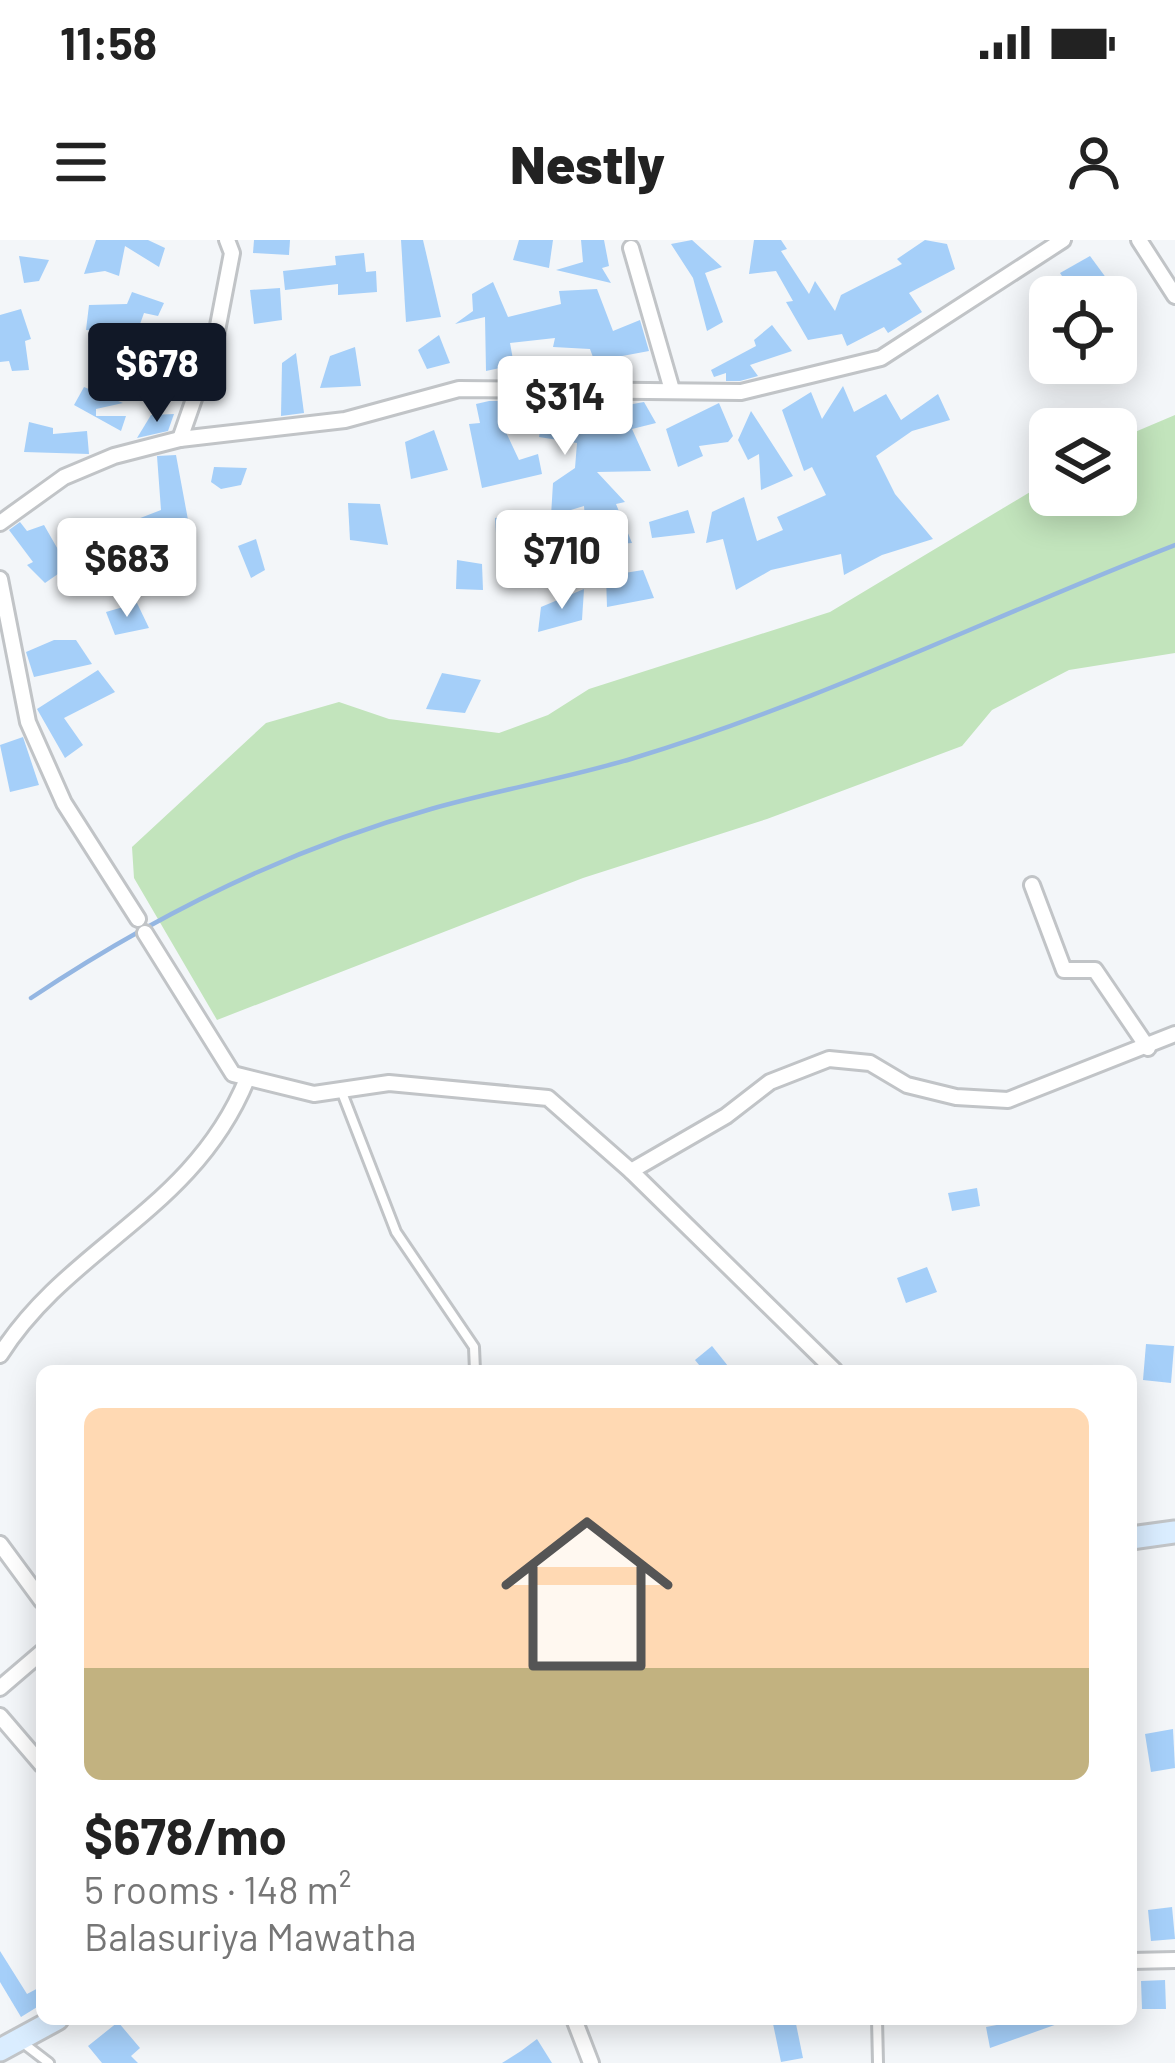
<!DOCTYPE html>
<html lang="en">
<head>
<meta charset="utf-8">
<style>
  body { margin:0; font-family:Barlow,sans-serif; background:#f2f2f2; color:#222; height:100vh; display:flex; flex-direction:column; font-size:45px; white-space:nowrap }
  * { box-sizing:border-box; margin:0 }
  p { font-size:39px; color:#767676 }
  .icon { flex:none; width:66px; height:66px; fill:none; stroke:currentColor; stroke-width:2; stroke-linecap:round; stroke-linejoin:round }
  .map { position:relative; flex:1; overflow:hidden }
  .side { position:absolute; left:36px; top:1125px; width:1101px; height:660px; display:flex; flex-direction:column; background:#fff; border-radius:18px; box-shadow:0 6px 30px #0003 }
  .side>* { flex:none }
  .tools { position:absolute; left:1029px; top:36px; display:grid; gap:24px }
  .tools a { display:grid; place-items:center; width:108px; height:108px; border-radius:18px; background:#fff; box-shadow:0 6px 30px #0003; font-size:60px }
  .price { position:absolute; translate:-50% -102px; padding:0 27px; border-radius:12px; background:#fff; color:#222; font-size:39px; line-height:78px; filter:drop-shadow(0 3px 6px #0008) }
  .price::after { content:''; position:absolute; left:50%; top:72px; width:36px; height:27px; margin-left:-18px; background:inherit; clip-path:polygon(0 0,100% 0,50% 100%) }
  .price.on { background:#111827; color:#fff }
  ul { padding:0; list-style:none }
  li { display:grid; align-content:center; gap:24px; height:636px; padding:0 48px }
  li+li { border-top:3px solid #e0e0e0 }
  li span { display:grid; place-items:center; height:372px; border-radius:18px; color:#555 }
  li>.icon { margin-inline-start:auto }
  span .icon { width:216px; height:216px; fill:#fffc; stroke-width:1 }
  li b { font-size:51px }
  .status { display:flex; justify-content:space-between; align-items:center; height:84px; padding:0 60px; background:#fff; direction:ltr }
  .status svg { height:33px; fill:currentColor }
  header { display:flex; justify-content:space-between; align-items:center; height:156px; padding:0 48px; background:#fff; font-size:54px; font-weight:800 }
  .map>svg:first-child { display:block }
  .green { fill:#c2e4bc }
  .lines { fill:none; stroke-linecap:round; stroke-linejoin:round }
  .stream { stroke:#94b6e2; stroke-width:4.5 }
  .building { fill:#a5cff9 }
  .lane-casing { stroke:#c1c4c7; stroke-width:14 }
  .street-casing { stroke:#c1c4c7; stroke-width:20 }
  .secondary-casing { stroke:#c1c4c7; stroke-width:27 }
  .lane { stroke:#fff; stroke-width:8 }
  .street { stroke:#fff; stroke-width:14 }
  .secondary { stroke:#daedff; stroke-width:21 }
</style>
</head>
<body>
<div class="status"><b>11:58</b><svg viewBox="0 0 49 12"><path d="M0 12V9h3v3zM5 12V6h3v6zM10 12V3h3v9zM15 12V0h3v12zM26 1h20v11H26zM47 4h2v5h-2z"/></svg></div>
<header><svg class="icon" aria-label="menu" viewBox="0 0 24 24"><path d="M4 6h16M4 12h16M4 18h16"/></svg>Nestly<svg class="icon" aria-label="person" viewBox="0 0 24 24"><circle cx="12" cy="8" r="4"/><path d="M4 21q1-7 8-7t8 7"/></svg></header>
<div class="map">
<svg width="1175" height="1823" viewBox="0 0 1175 1823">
  <rect width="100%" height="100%" fill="#f3f6f9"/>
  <!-- green -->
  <path class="green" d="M 1175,175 L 1175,413 L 1069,430 L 992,470 L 962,506 L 767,579 L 583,638 L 217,780 L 134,638 L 132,607 L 266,483 L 339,462 L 389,479 L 499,493 L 548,475 L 589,449 L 830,372 L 1050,240 L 1050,255 L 1116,255 L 1116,200 Z"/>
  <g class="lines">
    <!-- stream -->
    <path class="stream" d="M 31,758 C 155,675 286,610 431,569 C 498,550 568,538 634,518 C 819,462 995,375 1175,305"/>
  </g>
  <!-- building -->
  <g class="building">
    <path d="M 96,0 L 148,0 L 165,8 L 159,27 L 125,6 L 119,36 L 105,31 L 84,34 Z"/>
    <path d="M 254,0 L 290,0 L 289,15 L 253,13 Z"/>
    <path d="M 401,0 L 423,0 L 441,77 L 406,82 Z"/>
    <path d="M 519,0 L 553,0 L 549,28 L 513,20 Z"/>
    <path d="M 581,0 L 604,0 L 609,26 L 602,28 L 611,43 L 556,30 L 583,22 Z"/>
    <path d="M 692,0 L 722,27 L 705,33 L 723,82 L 707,91 L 693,38 L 671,4 Z"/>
    <path d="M 754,0 L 781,0 L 787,9 L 781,11 L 809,54 L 815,41 L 835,71 L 841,55 L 902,24 L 897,19 L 925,0 L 947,4 L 955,29 L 909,53 L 922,72 L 888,93 L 884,87 L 847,106 L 842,94 L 808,100 L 786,62 L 793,61 L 776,31 L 749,34 Z"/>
    <path d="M 364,13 L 366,32 L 376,31 L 377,52 L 338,55 L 338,44 L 285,50 L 283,31 L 336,25 L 335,16 Z"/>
    <path d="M 19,16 L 49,20 L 39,41 L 24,43 Z"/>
    <path d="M 1090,16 L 1115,50 L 1106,57 L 1076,57 L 1060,33 Z"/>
    <path d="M 493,42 L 508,77 L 561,64 L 559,51 L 597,49 L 613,91 L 640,80 L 649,111 L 617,117 L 629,139 L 601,139 L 590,109 L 553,107 L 555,98 L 510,103 L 514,125 L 486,131 L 485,77 L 455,84 L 473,71 L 472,54 Z"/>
    <path d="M 280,48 L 282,80 L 254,84 L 250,50 Z"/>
    <path d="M 132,52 L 164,63 L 158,76 L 144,73 L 130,112 L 142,117 L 139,123 L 186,134 L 179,152 L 136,130 L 134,134 L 105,122 L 116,93 L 86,90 L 89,65 L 127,64 Z"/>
    <path d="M 21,69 L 31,99 L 25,101 L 29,130 L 12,131 L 9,121 L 0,122 L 0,75 Z"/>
    <path d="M 772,85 L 792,111 L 750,125 L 758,136 L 740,141 L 726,141 L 726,133 L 714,137 L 711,130 L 756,106 L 754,100 Z"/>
    <path d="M 439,95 L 450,123 L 427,129 L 418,110 Z"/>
    <path d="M 355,107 L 361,146 L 320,148 L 330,116 Z"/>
    <path d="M 296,113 L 304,173 L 281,176 L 282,123 Z"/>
    <path d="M 843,146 L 854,172 L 886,154 L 901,180 L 938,154 L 950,180 L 912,191 L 876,216 L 895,254 L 933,299 L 882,315 L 844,335 L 841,314 L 771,330 L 736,350 L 723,299 L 706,303 L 712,272 L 744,257 L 757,301 L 783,290 L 777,277 L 826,255 L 812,227 L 804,231 L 782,170 L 811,152 L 822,179 Z"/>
    <path d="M 84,147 L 123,163 L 96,169 L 96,176 L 126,176 L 121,191 L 74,165 Z"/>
    <path d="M 489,161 L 533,161 L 533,181 L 565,162 L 568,185 L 620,180 L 616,167 L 644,162 L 656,183 L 632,189 L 651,231 L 597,232 L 625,262 L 616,264 L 632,303 L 605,305 L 604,291 L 586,291 L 584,266 L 551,276 L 553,243 L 575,228 L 577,203 L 539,197 L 540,191 L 504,188 L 519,220 L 538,214 L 542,234 L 482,248 L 469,184 L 480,183 L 476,164 Z"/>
    <path d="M 719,163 L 733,196 L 728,202 L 699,206 L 703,216 L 678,227 L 666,189 Z"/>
    <path d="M 751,171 L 793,236 L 761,250 L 759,214 L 748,220 L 738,200 Z"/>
    <path d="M 174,174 L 168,191 L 137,198 L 151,175 Z"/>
    <path d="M 29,182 L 53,188 L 53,194 L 87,191 L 89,214 L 24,212 Z"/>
    <path d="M 434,190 L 448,230 L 411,239 L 405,202 Z"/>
    <path d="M 176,215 L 191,296 L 144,313 L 130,282 L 161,270 L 157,216 Z"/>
    <path d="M 214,227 L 247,228 L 241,245 L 221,249 L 211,242 Z"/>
    <path d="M 348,263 L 380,264 L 388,305 L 350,300 Z"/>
    <path d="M 688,270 L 695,293 L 652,298 L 649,282 Z"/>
    <path d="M 515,276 L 524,303 L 497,307 L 495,278 Z"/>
    <path d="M 20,282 L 27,291 L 44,285 L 68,327 L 45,343 L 27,325 L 33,322 L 9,290 Z"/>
    <path d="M 256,299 L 265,330 L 251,338 L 238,306 Z"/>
    <path d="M 74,309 L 92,333 L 112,327 L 118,343 L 91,355 L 66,315 Z"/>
    <path d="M 457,320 L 482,324 L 483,350 L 456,349 Z"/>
    <path d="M 643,330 L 654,358 L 607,367 L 606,336 Z"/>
    <path d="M 584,349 L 582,380 L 538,392 L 541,367 Z"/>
    <path d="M 137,363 L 149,388 L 115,395 L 106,372 Z"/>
    <path d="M 54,400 L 76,400 L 92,424 L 34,437 L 26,412 Z"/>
    <path d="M 98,430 L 115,452 L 64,478 L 83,505 L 65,518 L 37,469 Z"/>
    <path d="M 442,433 L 481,440 L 465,473 L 426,469 Z"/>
    <path d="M 23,497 L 39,545 L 10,552 L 0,505 Z"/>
    <path d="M 977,948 L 980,966 L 952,971 L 948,953 Z"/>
    <path d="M 927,1027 L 937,1052 L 906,1063 L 897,1038 Z"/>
    <path d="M 1146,1104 L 1174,1106 L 1171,1143 L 1143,1140 Z"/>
    <path d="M 712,1106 L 732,1131 L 704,1131 L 695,1120 Z"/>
    <path d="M 1173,1489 L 1175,1528 L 1151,1532 L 1145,1494 Z"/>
    <path d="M 1172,1667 L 1175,1699 L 1151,1701 L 1148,1670 Z"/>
    <path d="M 0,1711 L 27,1754 L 42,1746 L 42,1764 L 21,1777 L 0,1742 Z"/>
    <path d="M 1165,1740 L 1166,1769 L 1142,1769 L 1141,1741 Z"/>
    <path d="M 772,1779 L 795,1779 L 803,1818 L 781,1822 Z"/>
    <path d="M 1028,1779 L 1063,1782 L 990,1808 L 986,1787 Z"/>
    <path d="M 118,1782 L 140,1808 L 131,1816 L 138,1823 L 102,1823 L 88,1806 Z"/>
    <path d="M 537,1799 L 552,1823 L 502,1823 L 521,1811 Z"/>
  </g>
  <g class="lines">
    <defs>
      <g id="lane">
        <path d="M 341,850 L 396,992 L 474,1107 L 475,1131"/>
        <path d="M 877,1779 L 878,1823"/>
        <path d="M 23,1803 L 49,1823"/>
      </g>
      <g id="street">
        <path d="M 1139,0 L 1175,56"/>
        <path d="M 631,8 L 672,150"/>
        <path d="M 180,199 L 216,96 L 232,13 L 227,0"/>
        <path d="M 0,283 L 64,237 L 114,216 L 180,199 L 345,180 L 459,149 L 741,152 L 881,118 L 1063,0"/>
        <path d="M 0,339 L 28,482 L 64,563 L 138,679"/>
        <path d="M 1032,645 L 1064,730 L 1095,730 L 1148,808"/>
        <path d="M 145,693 L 233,834 L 314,854 L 389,843 L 548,858 L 631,931 L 835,1131"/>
        <path d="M 631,931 L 726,876 L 770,842 L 829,819 L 870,823 L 907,845 L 956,857 L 1008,860 L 1175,794"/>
        <path d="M 0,1115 C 70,1005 193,971 247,839"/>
        <path d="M 0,1304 L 42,1361"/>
        <path d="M 0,1448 L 42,1412"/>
        <path d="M 0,1476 L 42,1525"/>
        <path d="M 1131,1721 L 1175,1720"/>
        <path d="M 574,1779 L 591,1823"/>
      </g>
      <g id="secondary">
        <path d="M 1131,1298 L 1175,1292"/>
        <path d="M 0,1810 L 57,1779"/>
      </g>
    </defs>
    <!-- lane casing -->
    <use href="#lane" class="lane-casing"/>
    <!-- street casing -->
    <use href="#street" class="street-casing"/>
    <!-- secondary casing -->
    <use href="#secondary" class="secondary-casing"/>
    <!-- lane -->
    <use href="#lane" class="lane"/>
    <!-- street -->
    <use href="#street" class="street"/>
    <!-- secondary -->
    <use href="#secondary" class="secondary"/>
  </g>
</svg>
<div class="tools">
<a><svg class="icon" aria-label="locate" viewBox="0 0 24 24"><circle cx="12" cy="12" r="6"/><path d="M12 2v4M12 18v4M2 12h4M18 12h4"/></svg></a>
<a><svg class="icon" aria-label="layers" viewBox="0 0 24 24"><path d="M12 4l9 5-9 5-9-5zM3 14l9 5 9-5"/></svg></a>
</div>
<b class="price on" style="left:157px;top:185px">$678</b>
<b class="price" style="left:565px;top:218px">$314</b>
<b class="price" style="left:562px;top:372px">$710</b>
<b class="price" style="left:127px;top:380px">$683</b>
<section class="side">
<ul>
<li><span style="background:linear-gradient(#ffd9b3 70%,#c2b280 0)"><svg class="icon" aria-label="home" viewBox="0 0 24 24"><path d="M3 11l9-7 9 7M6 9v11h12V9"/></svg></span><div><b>$678/mo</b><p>5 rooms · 148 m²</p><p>Balasuriya Mawatha</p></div></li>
</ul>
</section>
</div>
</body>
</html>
